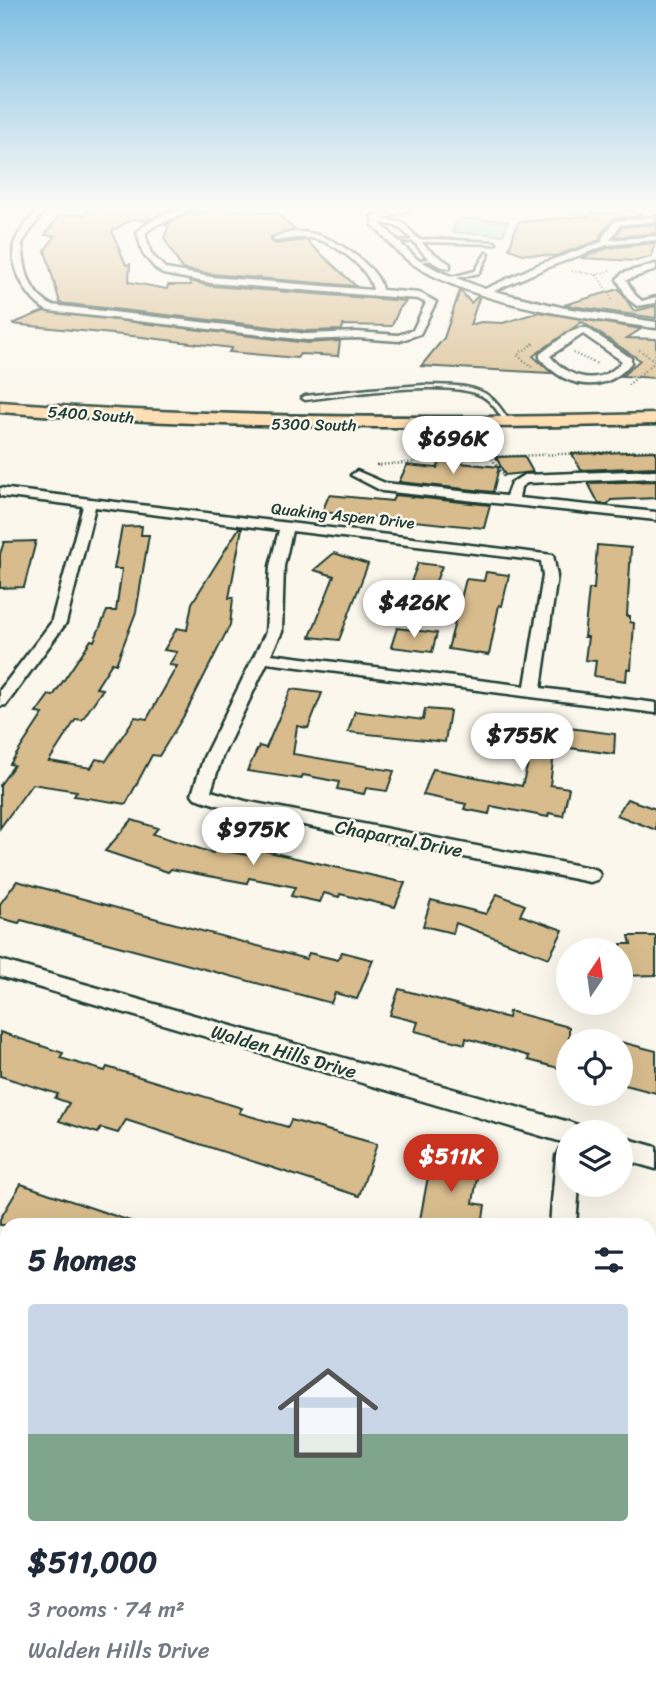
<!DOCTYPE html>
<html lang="en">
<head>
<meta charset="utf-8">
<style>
  body { margin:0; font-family:Sriracha,sans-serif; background:#f2f2f3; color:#1f2937; height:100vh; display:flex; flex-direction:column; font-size:26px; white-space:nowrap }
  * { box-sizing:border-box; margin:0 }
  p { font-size:23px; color:#747a83 }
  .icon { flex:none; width:38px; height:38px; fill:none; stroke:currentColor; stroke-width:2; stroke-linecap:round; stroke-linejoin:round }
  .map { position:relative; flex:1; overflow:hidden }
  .drawer { position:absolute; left:0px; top:1218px; width:656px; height:471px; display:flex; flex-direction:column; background:#fff; border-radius:21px 21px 0 0; box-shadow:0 7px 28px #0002 }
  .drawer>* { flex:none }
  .needle { width:46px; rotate:13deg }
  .controls { position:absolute; left:556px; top:938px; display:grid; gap:14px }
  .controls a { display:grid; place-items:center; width:77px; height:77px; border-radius:50%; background:#fff; box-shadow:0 7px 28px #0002; font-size:35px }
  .price { position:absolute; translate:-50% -60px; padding:0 16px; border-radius:24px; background:#fff; color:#222; font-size:23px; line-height:46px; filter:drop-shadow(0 2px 4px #0008) }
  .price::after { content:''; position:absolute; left:50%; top:42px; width:21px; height:16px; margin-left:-10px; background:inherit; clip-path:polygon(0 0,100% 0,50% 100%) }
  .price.selected { background:#c8321e; color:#fff }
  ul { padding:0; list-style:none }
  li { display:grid; align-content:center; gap:14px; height:371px; padding:0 28px }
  li span { display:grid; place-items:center; height:217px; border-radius:7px; color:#555 }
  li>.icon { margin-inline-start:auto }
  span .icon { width:126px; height:126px; fill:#fffc; stroke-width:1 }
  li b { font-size:30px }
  h2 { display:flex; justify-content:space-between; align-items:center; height:84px; padding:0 28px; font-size:30px }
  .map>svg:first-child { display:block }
  .green { fill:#a9ecb6; stroke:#649475; stroke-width:2 }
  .building { fill:#d8bc8d; stroke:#1f3d34; stroke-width:2 }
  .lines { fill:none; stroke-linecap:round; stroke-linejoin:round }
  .service-casing { stroke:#1f3d34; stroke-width:5 }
  .minor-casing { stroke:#1f3d34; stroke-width:5 }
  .primary-casing { stroke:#1f3d34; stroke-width:5 }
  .path-far2 { stroke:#1f3d34; stroke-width:2; stroke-dasharray:1 2.5; stroke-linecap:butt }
  .path-far1 { stroke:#1f3d34; stroke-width:2.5; stroke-dasharray:1 2.5; stroke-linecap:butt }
  .path { stroke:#1f3d34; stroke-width:3.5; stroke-dasharray:1 3.5; stroke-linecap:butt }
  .service { fill:#fbf7ec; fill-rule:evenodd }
  .minor { fill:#fbf7ec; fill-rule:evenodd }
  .primary { fill:#fedbac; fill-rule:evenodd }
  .labels { text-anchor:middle; stroke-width:5; stroke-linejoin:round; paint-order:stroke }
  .far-street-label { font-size:16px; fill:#1f3d34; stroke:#fbf7ec }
  .street-label { font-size:19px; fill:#1f3d34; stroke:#fbf7ec }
</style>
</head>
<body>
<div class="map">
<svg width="656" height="1688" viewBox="0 0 656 1688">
  <rect width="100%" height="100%" fill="#fbf7ec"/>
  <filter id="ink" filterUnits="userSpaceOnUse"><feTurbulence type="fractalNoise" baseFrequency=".0143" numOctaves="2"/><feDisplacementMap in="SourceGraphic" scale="14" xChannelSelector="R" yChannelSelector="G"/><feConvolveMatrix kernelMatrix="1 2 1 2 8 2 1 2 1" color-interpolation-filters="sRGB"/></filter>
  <g filter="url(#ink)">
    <!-- green -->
    <path class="green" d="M 458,218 L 508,221 L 503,235 L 452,232 Z"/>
    <!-- building -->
    <g class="building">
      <path d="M 102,206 L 175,208 L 146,221 L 133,219 L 112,231 L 126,265 L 130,264 L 129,282 L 167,289 L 168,285 L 191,285 L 189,281 L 211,286 L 406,301 L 399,309 L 392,326 L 343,325 L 342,330 L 307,331 L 60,303 L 45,250 L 55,236 L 45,235 L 59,215 L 84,214 Z"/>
      <path d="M 217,207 L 277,214 L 295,230 L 271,237 L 271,241 L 276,244 L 306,240 L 356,286 L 211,274 L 182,269 L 164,238 L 169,225 L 164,225 L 195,211 L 202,213 Z"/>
      <path d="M 625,208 L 642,216 L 615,218 L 601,234 L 600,240 L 555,256 L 523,254 L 509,249 L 518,222 L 589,216 L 591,213 L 624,212 Z"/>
      <path d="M 656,224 L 656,233 L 615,237 L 622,227 Z"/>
      <path d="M 655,243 L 651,257 L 636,261 L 581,258 L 608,248 Z"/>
      <path d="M 619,289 L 634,311 L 656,306 L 656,318 L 564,305 Z"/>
      <path d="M 460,290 L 471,303 L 477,297 L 479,298 L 470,325 L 481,322 L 503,323 L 539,312 L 641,329 L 627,338 L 656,339 L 656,378 L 622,376 L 640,360 L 582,322 L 533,356 L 552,373 L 421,366 L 444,338 Z"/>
      <path d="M 44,311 L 307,343 L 340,341 L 338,356 L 300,354 L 297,358 L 229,352 L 232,348 L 142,337 L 12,324 Z"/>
      <path d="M 656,451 L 656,467 L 581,470 L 572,454 Z"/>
      <path d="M 524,456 L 533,472 L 505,475 L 496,457 Z"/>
      <path d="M 441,461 L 499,467 L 493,492 L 399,482 L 407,465 L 437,468 Z"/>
      <path d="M 656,481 L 656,498 L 611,500 L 608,504 L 599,504 L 588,483 Z"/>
      <path d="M 329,495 L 392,501 L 395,495 L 490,505 L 484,528 L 322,512 Z"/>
      <path d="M 142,526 L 141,535 L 149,535 L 136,612 L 116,664 L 112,663 L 96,688 L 103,689 L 82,720 L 76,719 L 49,761 L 91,768 L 96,759 L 106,761 L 135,717 L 147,719 L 177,666 L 169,665 L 177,652 L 164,650 L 177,628 L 187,630 L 192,603 L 239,528 L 242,528 L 229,598 L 233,598 L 230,625 L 185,714 L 159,756 L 152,755 L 126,804 L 74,796 L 77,791 L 32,784 L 0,828 L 0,785 L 14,765 L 10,764 L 43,714 L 36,713 L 49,695 L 53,696 L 91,640 L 94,641 L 107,611 L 116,611 L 122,569 L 114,569 L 122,527 Z"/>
      <path d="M 36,541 L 24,587 L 0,588 L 0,554 L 4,542 Z"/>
      <path d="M 597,545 L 631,548 L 627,616 L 630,616 L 630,622 L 634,623 L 631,669 L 627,669 L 626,681 L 594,676 L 596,661 L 585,660 L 588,637 L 584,637 L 589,589 L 594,589 Z"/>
      <path d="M 334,553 L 368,564 L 339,640 L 310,637 L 334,576 L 314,570 Z"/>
      <path d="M 418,563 L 442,566 L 434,586 L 411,582 Z"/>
      <path d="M 486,572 L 509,575 L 502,606 L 499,605 L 489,655 L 448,649 L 466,579 L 484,581 Z"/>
      <path d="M 397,628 L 437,633 L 432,652 L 391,647 Z"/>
      <path d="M 291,689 L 322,693 L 308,728 L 297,726 L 293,754 L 394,771 L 387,791 L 366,788 L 364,794 L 337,789 L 339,782 L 303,775 L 301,779 L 247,771 L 259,746 L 266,748 Z"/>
      <path d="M 425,709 L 450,711 L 445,742 L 348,732 L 355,711 L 423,720 Z"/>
      <path d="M 526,719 L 555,723 L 555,726 L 615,734 L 614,754 L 555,746 L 550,785 L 569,788 L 563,816 L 549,813 L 548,817 L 491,806 L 489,814 L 464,809 L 466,804 L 423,795 L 433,769 L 522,786 L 532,748 L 507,744 L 511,723 L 526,725 Z"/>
      <path d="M 627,799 L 656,809 L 656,830 L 617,815 Z"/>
      <path d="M 132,820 L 158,828 L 153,834 L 213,853 L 215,849 L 253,856 L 256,849 L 405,883 L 395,907 L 340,894 L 339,897 L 324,893 L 320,902 L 291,896 L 295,887 L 249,878 L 247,883 L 171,869 L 168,872 L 105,851 Z"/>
      <path d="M 17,881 L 306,959 L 309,953 L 338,960 L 342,952 L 373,960 L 357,999 L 335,993 L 331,1003 L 21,920 L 19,923 L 0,918 L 0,904 Z"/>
      <path d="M 497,894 L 525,905 L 520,915 L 563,930 L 549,958 L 456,923 L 453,933 L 423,926 L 431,900 L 486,914 Z"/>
      <path d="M 629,936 L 656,936 L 656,975 L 621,976 L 621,944 L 631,944 Z"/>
      <path d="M 399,989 L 508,1018 L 509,1011 L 569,1027 L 569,1067 L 566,1070 L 528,1060 L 529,1056 L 466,1038 L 465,1044 L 415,1031 L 418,1022 L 390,1015 Z"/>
      <path d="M 0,1032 L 63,1053 L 60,1058 L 105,1071 L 107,1067 L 242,1108 L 239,1113 L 288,1127 L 291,1120 L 377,1144 L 359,1196 L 126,1120 L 118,1133 L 101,1128 L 98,1133 L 59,1121 L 69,1103 L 55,1098 L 58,1094 L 0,1076 Z"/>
      <path d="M 621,1042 L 656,1051 L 656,1093 L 621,1084 Z"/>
      <path d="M 432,1155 L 479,1165 L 473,1203 L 485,1205 L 482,1225 L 419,1225 Z"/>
      <path d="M 21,1184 L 133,1222 L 133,1225 L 0,1225 L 0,1219 Z"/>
    </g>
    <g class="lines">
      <defs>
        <g id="service">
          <path d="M 434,239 L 494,242 L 496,243 L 494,244 L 392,241 Z"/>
          <path d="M 486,253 L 489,254 L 479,273 L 448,280 L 448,278 L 475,271 Z"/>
          <path d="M 435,258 L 436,260 L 415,262 L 413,261 Z"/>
          <path d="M 424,385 C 444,386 473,383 490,397 C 499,404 505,415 511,424 L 506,425 C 500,415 493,402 482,396 C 448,378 346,395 305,400 L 302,398 L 305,396 L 370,389 Z"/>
        </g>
        <g id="minor">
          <path d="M 40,206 L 68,206 L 46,208 L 22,243 C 24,267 28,293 51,305 L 307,334 L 357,332 L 398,335 L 413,330 L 426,303 L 418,299 L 211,283 L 163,274 L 156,269 L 143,254 L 137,232 C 152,218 180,206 201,206 L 156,225 L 145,233 L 151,254 L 166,269 L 211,277 L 373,290 C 370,269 335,243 316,239 C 302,236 289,239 276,241 L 272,239 C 303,222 335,239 360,259 C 370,268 380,277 382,290 L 420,293 L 436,302 L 420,334 L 399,341 L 357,338 L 307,340 L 49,311 C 29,304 7,263 15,242 C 19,230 33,217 40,206 Z"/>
          <path d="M 407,206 L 418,206 L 383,219 L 403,223 L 429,250 L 450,264 L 450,268 C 426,268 415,236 397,227 C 392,224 384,224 380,223 L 417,259 L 441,272 L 485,289 L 540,264 L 602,242 L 603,236 L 615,221 L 656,217 L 656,221 L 620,225 L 610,240 L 656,236 L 656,240 L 607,245 L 546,268 L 494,291 L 565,308 L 656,322 L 656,328 C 581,318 472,305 410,262 C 396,252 384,236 372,224 L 374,221 L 371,217 Z"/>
          <path d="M 656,264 L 656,270 L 626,280 L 635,295 L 642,301 L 656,297 L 656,303 L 637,306 L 628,299 L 617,279 L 623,273 Z"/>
          <path d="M 581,328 L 587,328 L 631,358 L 631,363 C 605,395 565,389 540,358 L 540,354 L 568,333 ZM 583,334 L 622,361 C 601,387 570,380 550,356 Z"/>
          <path d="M 656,470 L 656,478 L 527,483 L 521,487 L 519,498 L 656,512 L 656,520 L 382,491 L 351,475 L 357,471 L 385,483 L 506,496 L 511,483 L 524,475 Z"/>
          <path d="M 0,488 L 553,555 L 557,576 L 541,688 L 656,703 L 656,713 L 267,663 L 222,757 L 211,791 L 245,801 L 590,868 L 597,870 L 600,875 L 597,880 L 590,882 L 243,813 L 195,798 L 192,794 L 204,757 L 266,632 L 270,566 L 279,530 L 95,507 L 66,623 L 6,705 L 0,706 L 0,690 L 51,623 L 83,506 L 0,496 ZM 292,531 L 541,561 L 543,576 L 525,686 L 271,654 L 282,632 L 284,566 Z"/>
          <path d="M 0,960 L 569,1122 L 578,1125 L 581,1132 L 569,1132 L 569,1144 L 0,976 Z"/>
          <path d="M 621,1137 L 656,1147 L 656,1169 L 621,1159 Z"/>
          <path d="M 569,1145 L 569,1185 L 579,1185 L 576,1225 L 550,1225 L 556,1156 L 560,1148 Z"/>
          <path d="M 0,1328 L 7,1331 L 7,1359 L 0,1356 Z"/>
        </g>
        <path id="primary" d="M 0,402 C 219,418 437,420 656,414 L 656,424 C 437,430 219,429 0,412 Z"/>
      </defs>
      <!-- service casing -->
      <use href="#service" class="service-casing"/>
      <!-- minor casing -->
      <use href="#minor" class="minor-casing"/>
      <!-- primary casing -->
      <use href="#primary" class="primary-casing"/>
      <!-- path-far2 -->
      <g class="path-far2">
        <path d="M 542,207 L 603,219"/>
        <path d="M 610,270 L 597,275 L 613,301"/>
        <path d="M 572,271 L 598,275"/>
      </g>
      <!-- path-far1 -->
      <g class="path-far1">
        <path d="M 573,353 L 597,364"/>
        <path d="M 532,367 L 517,355 L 534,343"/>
        <path d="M 628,385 L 656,361 L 638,349"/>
        <path d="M 380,467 L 377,465 L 491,457"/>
        <path d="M 504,477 L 491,457 L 656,450"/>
      </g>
      <!-- path -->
      <path class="path" d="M 503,475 L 505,479"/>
      <!-- service -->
      <use href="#service" class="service"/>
      <!-- minor -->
      <use href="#minor" class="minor"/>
      <!-- primary -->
      <use href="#primary" class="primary"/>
    </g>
  </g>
  <!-- sky -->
  <linearGradient id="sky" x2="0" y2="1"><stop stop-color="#7dbee2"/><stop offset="0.47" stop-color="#fdfbf6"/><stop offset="1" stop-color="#fdfbf6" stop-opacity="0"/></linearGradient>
  <rect width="656" height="442" fill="url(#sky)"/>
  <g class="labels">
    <!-- far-street labels -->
    <g class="far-street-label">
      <text transform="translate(91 414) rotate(4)" y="6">5400 South</text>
      <text transform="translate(314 424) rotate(1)" y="6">5300 South</text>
      <text transform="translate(343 515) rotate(6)" y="6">Quaking Aspen Drive</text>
    </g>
    <!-- street labels -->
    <g class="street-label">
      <text transform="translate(399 838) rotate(11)" y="7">Chaparral Drive</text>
      <text transform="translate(284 1051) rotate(16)" y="7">Walden Hills Drive</text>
    </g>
  </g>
</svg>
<div class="controls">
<a><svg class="needle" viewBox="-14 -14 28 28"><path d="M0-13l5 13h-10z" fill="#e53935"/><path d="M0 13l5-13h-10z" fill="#747a83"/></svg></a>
<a><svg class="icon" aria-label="locate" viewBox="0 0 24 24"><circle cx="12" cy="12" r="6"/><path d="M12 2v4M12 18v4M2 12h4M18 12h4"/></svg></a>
<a><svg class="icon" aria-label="layers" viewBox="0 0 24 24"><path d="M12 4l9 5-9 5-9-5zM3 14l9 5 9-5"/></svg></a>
</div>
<b class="price" style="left:453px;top:476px">$696K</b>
<b class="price" style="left:414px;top:640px">$426K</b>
<b class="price" style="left:522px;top:773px">$755K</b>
<b class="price" style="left:253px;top:867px">$975K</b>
<b class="price selected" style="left:451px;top:1194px">$511K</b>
<section class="drawer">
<h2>5 homes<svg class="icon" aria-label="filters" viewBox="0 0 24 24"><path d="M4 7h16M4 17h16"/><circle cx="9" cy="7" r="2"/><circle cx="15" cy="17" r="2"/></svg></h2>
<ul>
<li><span style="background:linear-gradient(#c9d6e8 60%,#7fa58c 0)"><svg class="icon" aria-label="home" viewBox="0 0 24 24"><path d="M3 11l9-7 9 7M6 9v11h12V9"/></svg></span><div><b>$511,000</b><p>3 rooms · 74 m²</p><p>Walden Hills Drive</p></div></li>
</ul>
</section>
</div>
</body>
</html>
